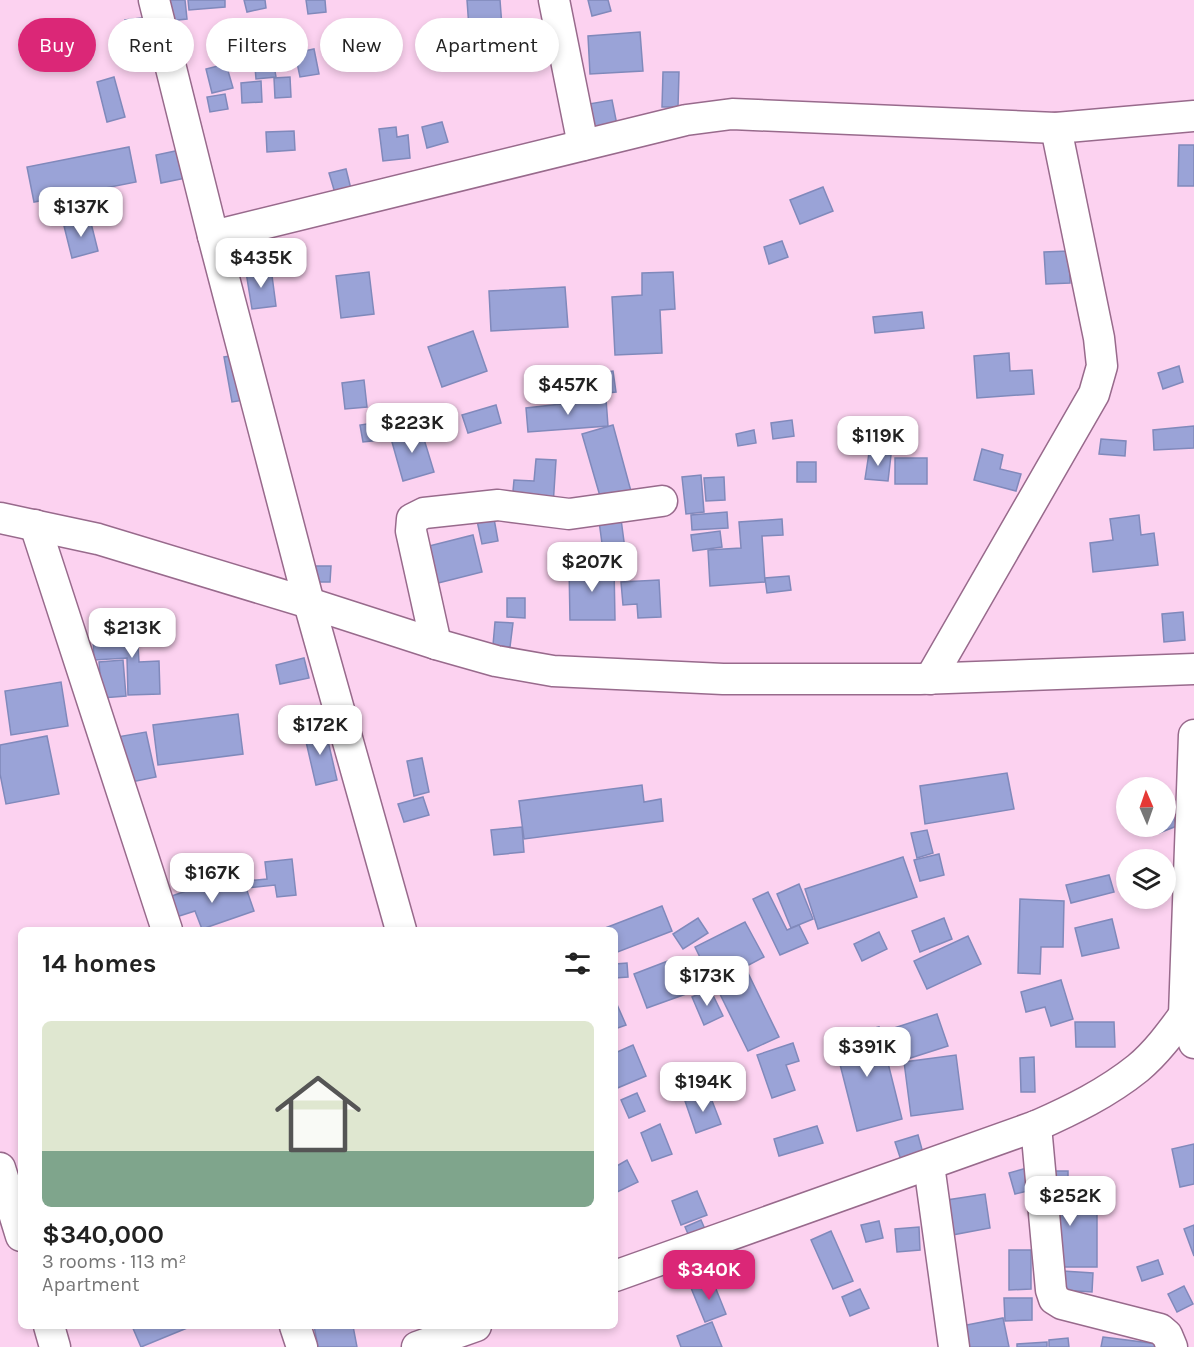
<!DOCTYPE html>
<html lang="en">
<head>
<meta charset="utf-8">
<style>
  body { margin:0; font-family:Karla,sans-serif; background:#f2f2f2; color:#222; height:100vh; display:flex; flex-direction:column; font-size:22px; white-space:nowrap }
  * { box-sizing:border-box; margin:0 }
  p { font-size:20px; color:#767676 }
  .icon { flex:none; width:33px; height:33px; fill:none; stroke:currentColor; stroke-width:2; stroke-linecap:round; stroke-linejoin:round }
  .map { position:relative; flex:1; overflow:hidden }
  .sheet { position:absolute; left:18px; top:927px; width:600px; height:402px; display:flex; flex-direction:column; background:#fff; border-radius:9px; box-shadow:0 3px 9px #0003 }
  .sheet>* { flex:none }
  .banner { position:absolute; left:18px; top:18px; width:600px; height:54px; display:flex; gap:12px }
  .needle { width:39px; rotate:358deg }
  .tools { position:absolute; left:1116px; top:777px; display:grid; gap:12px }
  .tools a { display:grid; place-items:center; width:60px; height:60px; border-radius:50%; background:#fff; box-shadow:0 3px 9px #0003; font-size:30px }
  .price { position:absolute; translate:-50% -51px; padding:0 14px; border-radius:12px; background:#fff; color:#222; font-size:20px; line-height:39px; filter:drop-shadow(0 2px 3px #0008) }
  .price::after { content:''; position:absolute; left:50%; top:36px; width:18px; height:14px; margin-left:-9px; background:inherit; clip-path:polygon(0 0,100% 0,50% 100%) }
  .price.selected { background:#db2777; color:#fff }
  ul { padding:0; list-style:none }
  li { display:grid; align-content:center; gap:12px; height:318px; padding:0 24px }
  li+li { border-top:2px solid #e0e0e0 }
  li span { display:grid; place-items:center; height:186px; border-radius:9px; color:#555 }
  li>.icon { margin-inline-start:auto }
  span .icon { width:108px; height:108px; fill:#fffc; stroke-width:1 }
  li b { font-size:26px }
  h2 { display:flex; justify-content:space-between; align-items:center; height:72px; padding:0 24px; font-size:26px }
  .pill { padding:0 21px; border-radius:27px; background:#fff; box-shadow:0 3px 9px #0003; font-size:21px; line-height:54px }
  .pill.selected { background:#db2777; color:#fff }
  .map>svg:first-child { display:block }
  .building { fill:#9aa3d7; stroke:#8089bb; stroke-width:1.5 }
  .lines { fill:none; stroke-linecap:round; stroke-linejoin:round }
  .minor-casing { stroke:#986a8c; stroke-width:33 }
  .minor { stroke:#fff; stroke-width:30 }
</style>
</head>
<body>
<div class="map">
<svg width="1194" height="1347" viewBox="0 0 1194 1347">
  <rect width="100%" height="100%" fill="#fcd2f0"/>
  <!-- building -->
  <g class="building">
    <path d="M 156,0 L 185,0 L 187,19 L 159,22 Z"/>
    <path d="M 188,0 L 225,0 L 225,7 L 189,10 Z"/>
    <path d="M 244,0 L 265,0 L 266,8 L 247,12 Z"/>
    <path d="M 306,0 L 325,0 L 326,12 L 308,14 Z"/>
    <path d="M 467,0 L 500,0 L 504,54 L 471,56 Z"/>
    <path d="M 588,0 L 608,0 L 611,11 L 592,16 Z"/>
    <path d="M 150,17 L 157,65 L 132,68 L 125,20 Z"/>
    <path d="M 640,32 L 643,71 L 590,74 L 588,36 Z"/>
    <path d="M 314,49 L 319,74 L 300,77 L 295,53 Z"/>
    <path d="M 226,64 L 233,88 L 212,93 L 206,69 Z"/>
    <path d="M 274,65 L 276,77 L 256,79 L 255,67 Z"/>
    <path d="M 663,72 L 679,72 L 678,107 L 662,107 Z"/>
    <path d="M 114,77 L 125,117 L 107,122 L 97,82 Z"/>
    <path d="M 290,77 L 291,97 L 275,98 L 274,78 Z"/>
    <path d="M 261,81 L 262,102 L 242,103 L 241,83 Z"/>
    <path d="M 225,94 L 228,109 L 210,112 L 207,97 Z"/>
    <path d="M 612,100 L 620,140 L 585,147 L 577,106 Z"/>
    <path d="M 442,122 L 448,142 L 427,148 L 422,127 Z"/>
    <path d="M 396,127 L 397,137 L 408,135 L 410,158 L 383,161 L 379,129 Z"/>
    <path d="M 294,131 L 295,150 L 267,152 L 266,132 Z"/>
    <path d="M 1179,145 L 1194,145 L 1194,186 L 1178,186 Z"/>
    <path d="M 129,147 L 136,182 L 34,202 L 27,167 Z"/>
    <path d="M 185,149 L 191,177 L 161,183 L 156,155 Z"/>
    <path d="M 346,169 L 351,189 L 335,193 L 329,173 Z"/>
    <path d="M 823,187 L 833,211 L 800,224 L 790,200 Z"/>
    <path d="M 90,219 L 98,251 L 72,258 L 64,226 Z"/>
    <path d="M 782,241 L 788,257 L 769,264 L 764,247 Z"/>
    <path d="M 1069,251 L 1070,283 L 1046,284 L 1044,252 Z"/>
    <path d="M 271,268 L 276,306 L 252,309 L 246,272 Z"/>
    <path d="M 369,272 L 374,314 L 341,318 L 336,276 Z"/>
    <path d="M 673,272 L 675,309 L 660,310 L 662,353 L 615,355 L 612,297 L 642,295 L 642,273 Z"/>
    <path d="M 565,287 L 568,327 L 491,331 L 489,291 Z"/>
    <path d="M 922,312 L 924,328 L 875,333 L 873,317 Z"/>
    <path d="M 473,331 L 487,371 L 442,387 L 428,347 Z"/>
    <path d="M 1009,353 L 1010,371 L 1032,370 L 1034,394 L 977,398 L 974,356 Z"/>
    <path d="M 244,354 L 251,399 L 232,402 L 224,357 Z"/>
    <path d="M 1179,366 L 1183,382 L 1163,389 L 1158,373 Z"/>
    <path d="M 613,371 L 616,392 L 580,396 L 577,376 Z"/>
    <path d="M 364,380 L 367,407 L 345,409 L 342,383 Z"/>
    <path d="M 606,399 L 608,426 L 528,432 L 526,408 Z"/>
    <path d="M 496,405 L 501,423 L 468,433 L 462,415 Z"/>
    <path d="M 792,420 L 794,436 L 773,439 L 771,423 Z"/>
    <path d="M 379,422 L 381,440 L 363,442 L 360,425 Z"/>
    <path d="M 613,425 L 632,495 L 602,503 L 582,434 Z"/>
    <path d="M 420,426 L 434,472 L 403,481 L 390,435 Z"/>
    <path d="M 1194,426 L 1194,448 L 1154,450 L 1153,430 Z"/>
    <path d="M 754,430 L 756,443 L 738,446 L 736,434 Z"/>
    <path d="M 1101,439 L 1126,441 L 1125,456 L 1099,454 Z"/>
    <path d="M 982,449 L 1003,455 L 1000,469 L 1021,474 L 1016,491 L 974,480 Z"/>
    <path d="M 869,453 L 891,455 L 888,481 L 865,479 Z"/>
    <rect x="895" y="458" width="32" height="26"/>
    <path d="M 536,459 L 556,460 L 553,506 L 512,502 L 514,480 L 534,481 Z"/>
    <rect x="797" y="462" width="19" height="20"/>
    <path d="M 701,475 L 704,512 L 686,514 L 682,477 Z"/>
    <path d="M 724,477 L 725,500 L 706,501 L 704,478 Z"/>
    <path d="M 727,512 L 728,528 L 692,530 L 691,515 Z"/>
    <path d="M 493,513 L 498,541 L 482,544 L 476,516 Z"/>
    <path d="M 1139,515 L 1141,535 L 1154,533 L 1158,565 L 1093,572 L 1090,543 L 1113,540 L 1110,519 Z"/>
    <path d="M 621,519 L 625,549 L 603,551 L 599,521 Z"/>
    <path d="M 782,519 L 783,535 L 762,536 L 765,582 L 710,586 L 708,550 L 741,548 L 739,522 Z"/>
    <path d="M 720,531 L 722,547 L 693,551 L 691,535 Z"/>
    <path d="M 473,535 L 482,572 L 434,584 L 425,547 Z"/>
    <path d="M 313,566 L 331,566 L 330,582 L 312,582 Z"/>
    <path d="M 569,566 L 614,566 L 615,620 L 570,620 Z"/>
    <path d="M 789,576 L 791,590 L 767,593 L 765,578 Z"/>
    <path d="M 659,580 L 661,617 L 638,618 L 637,604 L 623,605 L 621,582 Z"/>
    <path d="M 507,598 L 525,598 L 525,618 L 507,617 Z"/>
    <path d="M 1183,612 L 1185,640 L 1164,642 L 1162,614 Z"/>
    <path d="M 137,620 L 149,620 L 150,646 L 138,646 L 139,662 L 159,661 L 160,694 L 128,695 L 127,658 L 94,660 L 93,637 L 137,636 Z"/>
    <path d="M 495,622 L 513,623 L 510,647 L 493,645 Z"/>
    <path d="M 304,658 L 309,678 L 280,684 L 276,665 Z"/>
    <path d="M 123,660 L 126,696 L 102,698 L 99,662 Z"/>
    <path d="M 61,682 L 68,726 L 11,735 L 5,691 Z"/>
    <path d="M 238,714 L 243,754 L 158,765 L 153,725 Z"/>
    <path d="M 325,728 L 337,780 L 316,785 L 304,733 Z"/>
    <path d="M 146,732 L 156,777 L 126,783 L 117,737 Z"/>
    <path d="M 47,736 L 59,794 L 6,804 L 0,774 L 0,745 Z"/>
    <path d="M 422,758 L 429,792 L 414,796 L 407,761 Z"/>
    <path d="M 1007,773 L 1014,809 L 925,824 L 920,786 Z"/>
    <path d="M 642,785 L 644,802 L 661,799 L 663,821 L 524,839 L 519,801 Z"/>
    <path d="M 423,797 L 429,815 L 404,822 L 398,804 Z"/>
    <path d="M 1166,797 L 1177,826 L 1159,833 L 1156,826 L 1166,826 Z"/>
    <path d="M 522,827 L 524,852 L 494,855 L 491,830 Z"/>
    <path d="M 927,830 L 933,853 L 917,858 L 911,833 Z"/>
    <path d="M 939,854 L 944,875 L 920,881 L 914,860 Z"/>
    <path d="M 903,857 L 917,897 L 818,929 L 805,889 Z"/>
    <path d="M 292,859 L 296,895 L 277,897 L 275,885 L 247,888 L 245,881 L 267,879 L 265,862 Z"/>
    <path d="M 1109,875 L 1114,892 L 1071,903 L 1066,885 Z"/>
    <path d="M 212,882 L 216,892 L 244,882 L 254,911 L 202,929 L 195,911 L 173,918 L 166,898 Z"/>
    <path d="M 799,884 L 813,919 L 791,928 L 777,894 Z"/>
    <path d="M 768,892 L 787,930 L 799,925 L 808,943 L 780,955 L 753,899 Z"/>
    <path d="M 1020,899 L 1064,901 L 1063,947 L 1041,947 L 1040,974 L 1018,973 Z"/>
    <path d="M 662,906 L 672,931 L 615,953 L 615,930 L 600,930 Z"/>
    <path d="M 698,918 L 708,933 L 683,949 L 673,934 Z"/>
    <path d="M 944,918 L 952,939 L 920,952 L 912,931 Z"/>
    <path d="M 1112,919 L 1119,948 L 1082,956 L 1075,928 Z"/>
    <path d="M 745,922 L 764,957 L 713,984 L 695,947 Z"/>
    <path d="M 879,932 L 887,949 L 862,961 L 854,944 Z"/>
    <path d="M 968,936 L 981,964 L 927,989 L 914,961 Z"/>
    <path d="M 673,959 L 686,994 L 647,1008 L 634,974 Z"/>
    <path d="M 627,963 L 628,977 L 615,978 L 615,964 Z"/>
    <path d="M 748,973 L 779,1037 L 748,1051 L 717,988 Z"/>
    <path d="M 1061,980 L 1073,1019 L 1051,1026 L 1045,1007 L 1026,1012 L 1021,992 Z"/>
    <path d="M 710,989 L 723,1016 L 704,1025 L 692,997 Z"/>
    <path d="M 615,1000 L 626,1025 L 615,1029 Z"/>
    <path d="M 937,1014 L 948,1046 L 898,1062 L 888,1030 Z"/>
    <path d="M 1075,1022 L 1114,1022 L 1115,1047 L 1076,1047 Z"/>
    <path d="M 879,1027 L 902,1119 L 857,1131 L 832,1033 L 849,1028 L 851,1034 Z"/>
    <path d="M 793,1043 L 799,1061 L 786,1065 L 795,1090 L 772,1098 L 757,1055 Z"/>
    <path d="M 633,1045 L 646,1076 L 615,1089 L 615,1053 Z"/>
    <path d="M 956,1055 L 963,1109 L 911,1116 L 904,1062 Z"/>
    <path d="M 1034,1057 L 1035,1092 L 1021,1092 L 1020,1058 Z"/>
    <path d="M 637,1093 L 645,1111 L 629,1118 L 621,1100 Z"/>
    <path d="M 709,1093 L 721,1124 L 696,1133 L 685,1101 Z"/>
    <path d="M 660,1124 L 672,1154 L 652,1161 L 641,1133 Z"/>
    <path d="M 817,1126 L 823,1143 L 779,1156 L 774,1139 Z"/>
    <path d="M 918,1135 L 923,1153 L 901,1160 L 895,1142 Z"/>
    <path d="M 1194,1144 L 1194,1184 L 1180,1187 L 1172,1149 Z"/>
    <path d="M 627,1160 L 638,1182 L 615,1193 L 615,1167 Z"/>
    <path d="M 1027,1168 L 1032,1190 L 1015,1194 L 1009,1173 Z"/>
    <path d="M 1048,1171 L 1068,1171 L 1068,1206 L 1097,1205 L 1097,1267 L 1049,1267 Z"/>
    <path d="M 697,1191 L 707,1215 L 681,1225 L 672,1201 Z"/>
    <path d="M 985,1194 L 990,1228 L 952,1235 L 947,1200 Z"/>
    <path d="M 701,1220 L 708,1236 L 692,1243 L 685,1227 Z"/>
    <path d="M 879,1221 L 883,1238 L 866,1242 L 861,1225 Z"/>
    <path d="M 1194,1225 L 1194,1256 L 1184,1229 Z"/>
    <path d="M 919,1227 L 920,1250 L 897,1252 L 895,1229 Z"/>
    <path d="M 831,1231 L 853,1281 L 833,1289 L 811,1240 Z"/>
    <path d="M 1009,1250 L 1031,1250 L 1031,1289 L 1009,1290 Z"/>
    <path d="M 1158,1260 L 1163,1274 L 1142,1281 L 1137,1267 Z"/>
    <path d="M 1063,1271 L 1093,1273 L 1092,1292 L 1062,1290 Z"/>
    <path d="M 712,1279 L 726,1314 L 705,1322 L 691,1288 Z"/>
    <path d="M 1184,1286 L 1193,1304 L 1177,1312 L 1168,1294 Z"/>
    <path d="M 860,1289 L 869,1308 L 850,1316 L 842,1297 Z"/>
    <path d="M 1004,1298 L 1032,1298 L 1032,1320 L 1005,1321 Z"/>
    <path d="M 1003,1318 L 1009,1347 L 955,1347 L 951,1328 Z"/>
    <path d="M 712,1322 L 722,1347 L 681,1347 L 677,1336 Z"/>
    <path d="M 132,1326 L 192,1326 L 141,1347 Z"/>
    <path d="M 314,1326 L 353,1326 L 357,1347 L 318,1347 Z"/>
    <path d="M 1103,1337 L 1158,1344 L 1158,1347 L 1101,1347 Z"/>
    <path d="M 1068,1338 L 1069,1347 L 1049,1347 L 1049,1340 Z"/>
    <path d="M 1047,1342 L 1047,1347 L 1017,1347 L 1017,1344 Z"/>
  </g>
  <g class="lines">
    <defs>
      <g id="minor">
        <path d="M 154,0 L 213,236 L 309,603 L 401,930"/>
        <path d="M 554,0 L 583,145"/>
        <path d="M 213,236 L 686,120 L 732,114 L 1056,128 L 1194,116"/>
        <path d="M 0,518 L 98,539 L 309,603 L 436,644 L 496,661 L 553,671 L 723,679 L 920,679 L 1194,669"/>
        <path d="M 35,525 L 167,930"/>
        <path d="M 436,644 L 411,531 L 412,519 L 424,513 L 498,505 L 569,514 L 662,501"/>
        <path d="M 930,679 L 1094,394 L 1102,366 L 1099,338 L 1056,128"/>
        <path d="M 1194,735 L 1184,1015 L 1194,1043"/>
        <path d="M 1036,1126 L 1051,1290 L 1054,1299 L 1062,1304 L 1160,1329 L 1167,1335 L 1172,1347"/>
        <path d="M 929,1165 L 954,1347"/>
        <path d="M 0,1168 L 21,1236"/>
        <path d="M 615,1276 L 1036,1126 C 1072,1110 1107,1093 1138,1068 C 1156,1053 1170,1034 1184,1015"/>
        <path d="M 49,1326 L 55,1347"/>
        <path d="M 295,1326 L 302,1347"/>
        <path d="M 417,1347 L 476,1326"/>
      </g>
    </defs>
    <!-- minor casing -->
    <use href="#minor" class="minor-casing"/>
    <!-- minor -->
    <use href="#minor" class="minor"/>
  </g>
</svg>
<div class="tools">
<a><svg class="needle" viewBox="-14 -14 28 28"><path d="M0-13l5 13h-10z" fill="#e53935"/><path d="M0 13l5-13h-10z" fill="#767676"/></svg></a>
<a><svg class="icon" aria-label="layers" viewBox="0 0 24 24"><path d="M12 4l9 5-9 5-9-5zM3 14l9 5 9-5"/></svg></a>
</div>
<b class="price" style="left:81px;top:238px">$137K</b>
<b class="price" style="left:261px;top:289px">$435K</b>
<b class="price" style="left:568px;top:416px">$457K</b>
<b class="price" style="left:412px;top:454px">$223K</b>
<b class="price" style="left:878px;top:467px">$119K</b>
<b class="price" style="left:592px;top:593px">$207K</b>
<b class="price" style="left:132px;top:659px">$213K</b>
<b class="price" style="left:320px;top:756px">$172K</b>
<b class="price" style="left:212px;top:904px">$167K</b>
<b class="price" style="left:707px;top:1007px">$173K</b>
<b class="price" style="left:867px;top:1078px">$391K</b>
<b class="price" style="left:703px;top:1113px">$194K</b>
<b class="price" style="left:1070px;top:1227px">$252K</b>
<b class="price selected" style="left:709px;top:1301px">$340K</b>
<div class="banner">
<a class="pill selected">Buy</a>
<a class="pill">Rent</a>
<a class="pill">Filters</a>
<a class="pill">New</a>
<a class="pill">Apartment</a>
</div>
<section class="sheet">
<h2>14 homes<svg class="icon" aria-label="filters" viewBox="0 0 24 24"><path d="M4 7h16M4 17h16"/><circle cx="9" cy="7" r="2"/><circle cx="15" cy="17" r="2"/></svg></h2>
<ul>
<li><span style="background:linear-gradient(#dfe7d0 70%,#7fa58c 0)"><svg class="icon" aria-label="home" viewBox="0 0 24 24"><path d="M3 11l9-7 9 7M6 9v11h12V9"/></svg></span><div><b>$340,000</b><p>3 rooms · 113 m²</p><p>Apartment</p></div></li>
</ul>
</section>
</div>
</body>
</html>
